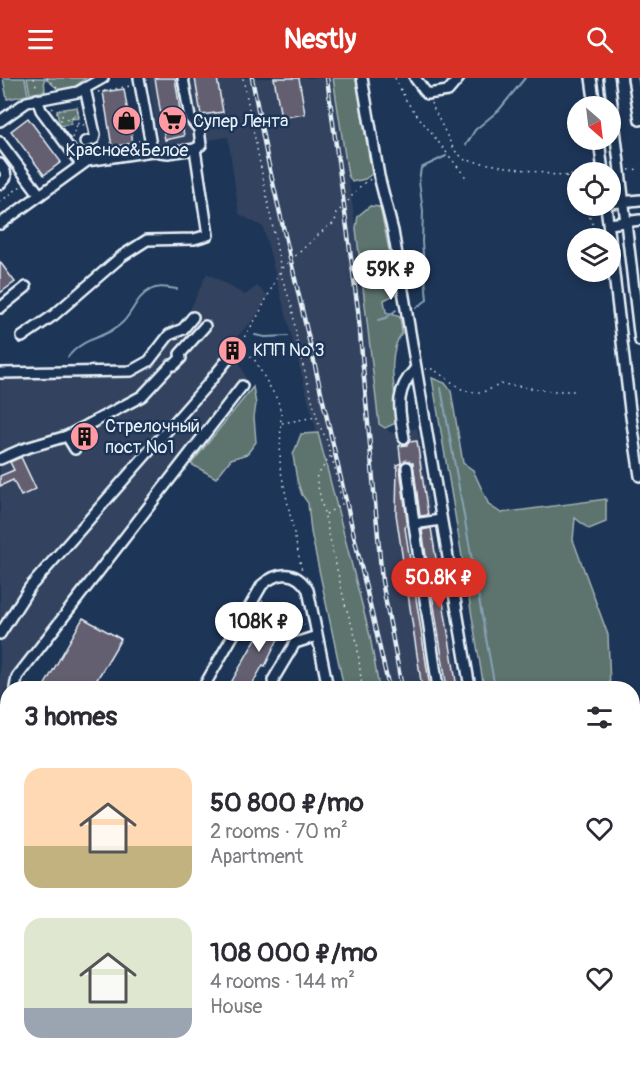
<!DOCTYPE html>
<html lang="en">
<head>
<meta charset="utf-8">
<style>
  body { margin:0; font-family:Pangolin,sans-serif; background:#f2f2f3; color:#2b2b33; height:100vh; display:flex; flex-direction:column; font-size:22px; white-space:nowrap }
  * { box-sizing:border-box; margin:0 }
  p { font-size:20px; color:#7c7c81 }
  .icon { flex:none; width:33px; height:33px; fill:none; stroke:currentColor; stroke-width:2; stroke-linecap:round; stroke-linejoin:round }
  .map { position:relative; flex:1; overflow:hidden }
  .panel { position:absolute; left:0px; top:603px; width:640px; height:386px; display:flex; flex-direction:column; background:#fff; border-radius:24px 24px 0 0; box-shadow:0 3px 9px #0003 }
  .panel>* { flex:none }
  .needle { width:39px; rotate:152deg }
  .tools { position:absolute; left:567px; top:18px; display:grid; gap:12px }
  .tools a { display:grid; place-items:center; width:54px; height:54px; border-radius:50%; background:#fff; box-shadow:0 3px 9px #0003; font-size:30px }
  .price { position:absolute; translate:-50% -51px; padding:0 14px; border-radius:21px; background:#fff; color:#222; font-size:20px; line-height:39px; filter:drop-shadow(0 2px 3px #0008) }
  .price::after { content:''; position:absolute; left:50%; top:36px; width:18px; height:14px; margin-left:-9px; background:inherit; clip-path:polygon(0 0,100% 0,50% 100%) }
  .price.current { background:#d93025; color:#fff }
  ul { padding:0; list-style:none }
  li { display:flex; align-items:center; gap:18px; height:150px; padding:0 24px }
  li span { display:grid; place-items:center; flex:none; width:168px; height:120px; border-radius:18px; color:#555 }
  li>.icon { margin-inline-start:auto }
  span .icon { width:72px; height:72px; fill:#fffc; stroke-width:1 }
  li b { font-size:26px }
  h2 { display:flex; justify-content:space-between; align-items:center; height:72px; padding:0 24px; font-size:26px }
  header { display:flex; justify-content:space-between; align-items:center; height:78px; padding:0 24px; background:#d93025; color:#fff; font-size:27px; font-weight:700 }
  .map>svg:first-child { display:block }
  .built { fill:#32425f }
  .green { fill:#5d736e; stroke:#a2b2b3; stroke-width:1.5 }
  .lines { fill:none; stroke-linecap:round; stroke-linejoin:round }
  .stream { stroke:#86a3b6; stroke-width:2 }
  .building { fill:#635f71; stroke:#e8f1f8; stroke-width:1.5 }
  .minor-casing { stroke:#e8f1f8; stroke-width:14 }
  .path { stroke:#e8f1f8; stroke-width:1.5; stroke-dasharray:1.5 4.5; stroke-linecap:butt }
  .minor { stroke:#1d3557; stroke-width:9 }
  .rail-casing { stroke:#e8f1f8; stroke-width:4.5 }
  .rail { stroke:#1d3557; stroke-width:2; stroke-dasharray:7; stroke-linecap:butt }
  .labels { text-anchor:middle; stroke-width:5; stroke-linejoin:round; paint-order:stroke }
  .poi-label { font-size:18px; fill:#e8f1f8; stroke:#1d3557; text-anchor:start }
</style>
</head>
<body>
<header><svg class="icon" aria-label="menu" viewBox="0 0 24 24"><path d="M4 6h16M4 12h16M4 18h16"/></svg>Nestly<svg class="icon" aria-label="search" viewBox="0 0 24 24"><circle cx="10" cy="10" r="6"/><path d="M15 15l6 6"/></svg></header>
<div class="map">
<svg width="640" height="988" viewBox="0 0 640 988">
  <rect width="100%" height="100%" fill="#1d3557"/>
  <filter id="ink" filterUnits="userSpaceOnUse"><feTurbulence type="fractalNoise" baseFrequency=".0167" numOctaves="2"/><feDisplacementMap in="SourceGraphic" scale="12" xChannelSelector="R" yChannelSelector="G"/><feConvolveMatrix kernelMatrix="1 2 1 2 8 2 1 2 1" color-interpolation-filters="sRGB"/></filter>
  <g filter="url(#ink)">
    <!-- built -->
    <g class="built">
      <path d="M 148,0 L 333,0 L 356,150 L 379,346 L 392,355 L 417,350 L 461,610 L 379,610 L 370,558 L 263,149 L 239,136 L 228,59 L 160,70 Z"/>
      <path d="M 207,195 L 245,217 L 257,208 L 268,218 L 256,239 L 226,270 L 239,283 L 249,308 L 184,388 L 20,604 L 19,610 L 8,610 L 7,675 L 0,716 L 0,289 L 135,289 L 172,243 L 182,249 Z"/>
      <path d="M 0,730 L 8,738 L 8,933 L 0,946 Z"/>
      <path d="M 39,981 L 367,981 L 368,988 L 35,988 Z"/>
      <path d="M 442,981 L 525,981 L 526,988 L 443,988 Z"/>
    </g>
    <!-- green -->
    <g class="green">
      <path d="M 3,0 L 25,0 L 28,17 L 7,21 Z"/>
      <path d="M 27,0 L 44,0 L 45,13 L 30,16 Z"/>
      <path d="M 45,0 L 86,0 L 74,9 L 59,12 Z"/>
      <path d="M 333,0 L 356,0 L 372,96 L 365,101 L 352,104 L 348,97 Z"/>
      <path d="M 77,29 L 79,40 L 71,41 L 71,46 L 59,48 L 57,32 Z"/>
      <path d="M 370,128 L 380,129 L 398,215 L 384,222 L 386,234 L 400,239 L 402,255 C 385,277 396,317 398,344 L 385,350 L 379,346 L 356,150 L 358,138 Z"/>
      <path d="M 432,300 L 445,305 L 451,313 L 463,385 L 473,392 L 489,427 L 501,435 L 606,421 L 606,444 L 589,451 L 575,440 L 573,462 L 608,557 L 610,610 L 484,610 Z"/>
      <path d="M 253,309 L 256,326 L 254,339 L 256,364 L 247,376 L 231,381 L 216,400 L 191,386 Z"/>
      <path d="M 318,355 L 370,558 L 379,610 L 344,610 L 311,454 L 308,425 L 302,417 L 297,402 L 293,377 L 301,356 Z"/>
      <path d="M 633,683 L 640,699 L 640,740 L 633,742 Z"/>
      <path d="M 633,935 L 640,935 L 640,988 L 548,988 L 547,981 L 633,981 Z"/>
    </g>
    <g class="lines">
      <!-- stream -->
      <g class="stream">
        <path d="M 466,67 L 475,52 L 499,32 L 525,0"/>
        <path d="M 416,230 L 427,222 L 422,164 L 423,133 L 419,103 L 421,90 L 446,78"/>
        <path d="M 378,242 L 386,240 L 396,232"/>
        <path d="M 255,257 L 265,259 L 288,258"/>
        <path d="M 68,279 C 84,258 106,261 123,244 C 133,234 137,218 150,212 C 159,207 168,210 177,211"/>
        <path d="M 441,310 L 495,610"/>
        <path d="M 633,966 L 640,966"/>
        <path d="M 561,981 L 562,988"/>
      </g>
    </g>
    <!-- building -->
    <g class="building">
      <path d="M 155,0 L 175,0 L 184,58 L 165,62 Z"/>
      <path d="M 195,0 L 217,0 L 223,34 L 201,37 Z"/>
      <path d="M 274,0 L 299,0 L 305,36 L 281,40 Z"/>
      <path d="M 124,11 L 133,65 L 112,69 L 103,14 Z"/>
      <path d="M 28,40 L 61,84 L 44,97 L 11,53 Z"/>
      <path d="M 0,184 L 15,204 L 0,215 Z"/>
      <path d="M 417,363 L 428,437 L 420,438 L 413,385 L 406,382 L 401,386 L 400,390 L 407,443 L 405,450 L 430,610 L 422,610 L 396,436 L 397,387 L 401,385 L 399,368 L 407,367 L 409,364 Z"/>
      <path d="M 21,379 L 36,411 L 21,418 L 13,402 L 0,408 L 0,398 L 14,392 L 10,384 Z"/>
      <path d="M 431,450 L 457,610 L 447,610 L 422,452 Z"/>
      <path d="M 270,536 L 274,538 L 275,536 L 287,545 L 282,555 L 284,556 L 280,562 L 278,561 L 265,588 L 263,587 L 250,610 L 228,610 Z"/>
      <path d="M 83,540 L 121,561 L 92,610 L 43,610 Z"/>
      <path d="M 217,981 L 264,981 L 265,988 L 218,988 Z"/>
      <path d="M 293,981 L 333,981 L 334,988 L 294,988 Z"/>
      <path d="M 508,981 L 518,981 L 519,988 L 499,988 L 498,983 Z"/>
    </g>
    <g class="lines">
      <defs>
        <g id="minor">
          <path d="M 139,0 L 152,73"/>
          <path d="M 183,0 L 190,40 L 199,51 L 201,67 L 195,71"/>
          <path d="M 362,0 L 379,98 L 393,153 L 470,610"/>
          <path d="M 415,0 L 427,16 L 448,13 L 459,0"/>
          <path d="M 591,0 L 595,28"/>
          <path d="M 609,0 L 640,263"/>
          <path d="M 633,0 L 640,42"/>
          <path d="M 37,21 L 41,32 L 81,86"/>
          <path d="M 0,43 L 27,24 L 78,14 L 103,0"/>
          <path d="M 599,62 L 603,94"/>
          <path d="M 0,64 L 40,117"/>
          <path d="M 85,64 L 94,61 L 95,56 L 85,10"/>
          <path d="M 0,86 L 5,93 L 6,99 L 0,106"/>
          <path d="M 610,125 L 640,122"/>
          <path d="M 606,128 L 610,160"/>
          <path d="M 0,146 L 87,83 L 152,73 L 168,75 L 195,71 L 208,157 L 194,161 L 147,162 L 122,178 L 54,237 L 22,259"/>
          <path d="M 609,146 L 640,142"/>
          <path d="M 610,162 L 630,332 L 640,398"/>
          <path d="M 0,230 L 26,209"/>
          <path d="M 0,295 L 131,293 L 149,283 L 169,257 L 183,251 L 193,239"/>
          <path d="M 67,358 L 142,318 L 171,287 L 174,287 L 181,280 L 180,276 L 205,248"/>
          <path d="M 404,360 C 399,331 394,314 415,291"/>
          <path d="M 0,381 L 23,371 L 67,358 L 75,371"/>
          <path d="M 407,389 L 414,446"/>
          <path d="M 0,556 L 30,509 L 207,307 L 232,276"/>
          <path d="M 15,610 L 17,599 L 242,308"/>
          <path d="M 203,610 L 262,507 C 278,493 296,492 308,512 L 328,610"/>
          <path d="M 274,610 L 273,602 L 295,565 L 317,558"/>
          <path d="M 438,610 L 414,446 L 441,442"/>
          <path d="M 0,695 L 8,652"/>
          <path d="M 0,736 L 8,745"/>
          <path d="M 0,833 L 0,837"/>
          <path d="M 633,869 L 640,868"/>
          <path d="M 0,938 L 8,924"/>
          <path d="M 0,972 L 8,959"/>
          <path d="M 207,981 L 209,988"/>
          <path d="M 347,981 L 349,988"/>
          <path d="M 404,981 L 406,988"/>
          <path d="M 491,981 L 492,988"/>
          <path d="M 532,981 L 533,988"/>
        </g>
      </defs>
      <!-- minor casing -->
      <use href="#minor" class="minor-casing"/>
      <!-- path -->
      <g class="path">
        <path d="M 34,0 L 37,11"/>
        <path d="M 47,0 L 58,10"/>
        <path d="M 395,0 L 407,24 L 468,102"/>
        <path d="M 98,14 L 130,8"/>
        <path d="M 431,25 L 454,72 L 465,82 L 562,98 L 578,97"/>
        <path d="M 52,30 L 70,44 L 84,47"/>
        <path d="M 74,38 L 80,30"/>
        <path d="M 60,42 L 82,38"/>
        <path d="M 72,60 L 80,39"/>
        <path d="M 139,62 L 139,64"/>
        <path d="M 629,92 L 640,91"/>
        <path d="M 566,98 L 578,114"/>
        <path d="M 0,124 L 21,108"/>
        <path d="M 585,128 L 598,160"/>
        <path d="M 282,190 L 327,149 C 335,146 336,143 336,135 C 352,123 353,110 371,101"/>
        <path d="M 280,194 L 292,229 L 298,269 L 319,347 L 326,360 L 331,377 L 316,400 L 345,526 L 357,564 L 362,610"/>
        <path d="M 238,269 L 259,236 L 281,191 L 243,0"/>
        <path d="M 240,272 L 254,281 L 278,323 L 281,335 L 280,389 L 302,493"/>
        <path d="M 425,291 L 433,291 L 463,312 L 474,314 L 483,314 L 502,306 L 551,313 L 574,313"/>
        <path d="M 282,345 L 316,339"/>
        <path d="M 326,436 L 342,426 L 336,394 L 331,377"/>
        <path d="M 262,523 L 305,547"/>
        <path d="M 430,981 L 431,988"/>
        <path d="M 176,987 L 179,981"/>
        <path d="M 114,988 L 155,981"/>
      </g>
      <!-- minor -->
      <use href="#minor" class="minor"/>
      <defs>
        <g id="rail">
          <path d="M 252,0 L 267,79 L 389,610"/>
          <path d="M 327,0 L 358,232 L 382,503 L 402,610"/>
          <path d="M 454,981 L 455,988"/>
          <path d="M 466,981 L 468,988"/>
        </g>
      </defs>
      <!-- rail casing -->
      <use href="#rail" class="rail-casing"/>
      <!-- rail -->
      <use href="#rail" class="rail"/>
    </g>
  </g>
  <!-- icons -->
  <defs>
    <symbol id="shop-disc" viewBox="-11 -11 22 22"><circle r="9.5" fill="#ff9aa2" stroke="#1d3557"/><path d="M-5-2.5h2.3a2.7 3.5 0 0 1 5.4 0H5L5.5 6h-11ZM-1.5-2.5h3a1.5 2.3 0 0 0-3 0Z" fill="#111"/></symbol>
    <symbol id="supermarket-disc" viewBox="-11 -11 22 22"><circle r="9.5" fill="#ff9aa2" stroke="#1d3557"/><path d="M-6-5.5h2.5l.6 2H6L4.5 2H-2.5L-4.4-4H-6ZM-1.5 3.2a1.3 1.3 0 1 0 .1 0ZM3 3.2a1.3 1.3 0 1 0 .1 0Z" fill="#111"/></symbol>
    <symbol id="building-disc" viewBox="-11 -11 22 22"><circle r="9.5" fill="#ff9aa2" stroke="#1d3557"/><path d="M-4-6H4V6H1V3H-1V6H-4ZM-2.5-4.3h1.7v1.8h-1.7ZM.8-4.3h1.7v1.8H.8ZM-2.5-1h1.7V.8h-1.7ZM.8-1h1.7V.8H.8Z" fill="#111"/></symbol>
  </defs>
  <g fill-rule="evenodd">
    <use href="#shop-disc" x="110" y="26" width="33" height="33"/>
    <use href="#supermarket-disc" x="156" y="26" width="33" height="33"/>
    <use href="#building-disc" x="216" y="256" width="33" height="33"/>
    <use href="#building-disc" x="68" y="342" width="33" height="33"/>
  </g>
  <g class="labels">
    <!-- poi labels -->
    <g class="poi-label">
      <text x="193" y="49">Супер Лента</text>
      <text x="127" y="78" text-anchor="middle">Красное&amp;Белое</text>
      <text x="253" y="278">КПП № 3</text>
      <text x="105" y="354">Стрелочный<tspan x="105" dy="21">пост №1</tspan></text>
    </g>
  </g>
</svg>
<div class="tools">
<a><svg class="needle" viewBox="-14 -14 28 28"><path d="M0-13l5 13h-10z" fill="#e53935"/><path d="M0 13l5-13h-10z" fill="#7c7c81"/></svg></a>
<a><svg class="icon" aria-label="locate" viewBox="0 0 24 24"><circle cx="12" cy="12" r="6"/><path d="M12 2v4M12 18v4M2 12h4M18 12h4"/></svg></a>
<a><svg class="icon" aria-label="layers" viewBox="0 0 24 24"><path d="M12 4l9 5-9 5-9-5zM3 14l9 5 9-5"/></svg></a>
</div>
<b class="price" style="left:391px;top:223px">59K ₽</b>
<b class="price current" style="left:439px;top:531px">50.8K ₽</b>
<b class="price" style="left:259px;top:575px">108K ₽</b>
<section class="panel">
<h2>3 homes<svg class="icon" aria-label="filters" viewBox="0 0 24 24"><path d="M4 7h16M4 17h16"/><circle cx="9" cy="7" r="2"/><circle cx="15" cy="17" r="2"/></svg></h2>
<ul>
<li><span style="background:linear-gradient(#ffd9b3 65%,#c2b280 0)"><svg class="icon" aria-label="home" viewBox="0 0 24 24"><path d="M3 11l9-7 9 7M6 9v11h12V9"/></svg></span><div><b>50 800 ₽/mo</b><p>2 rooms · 70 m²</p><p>Apartment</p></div><svg class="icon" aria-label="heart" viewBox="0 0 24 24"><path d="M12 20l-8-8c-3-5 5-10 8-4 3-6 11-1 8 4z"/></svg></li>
<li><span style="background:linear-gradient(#dfe7d0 75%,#9aa5b1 0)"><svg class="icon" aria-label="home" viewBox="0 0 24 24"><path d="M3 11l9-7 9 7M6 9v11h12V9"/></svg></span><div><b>108 000 ₽/mo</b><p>4 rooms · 144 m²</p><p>House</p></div><svg class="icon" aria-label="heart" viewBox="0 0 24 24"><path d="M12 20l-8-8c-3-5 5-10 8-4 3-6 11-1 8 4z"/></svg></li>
</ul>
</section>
</div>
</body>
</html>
